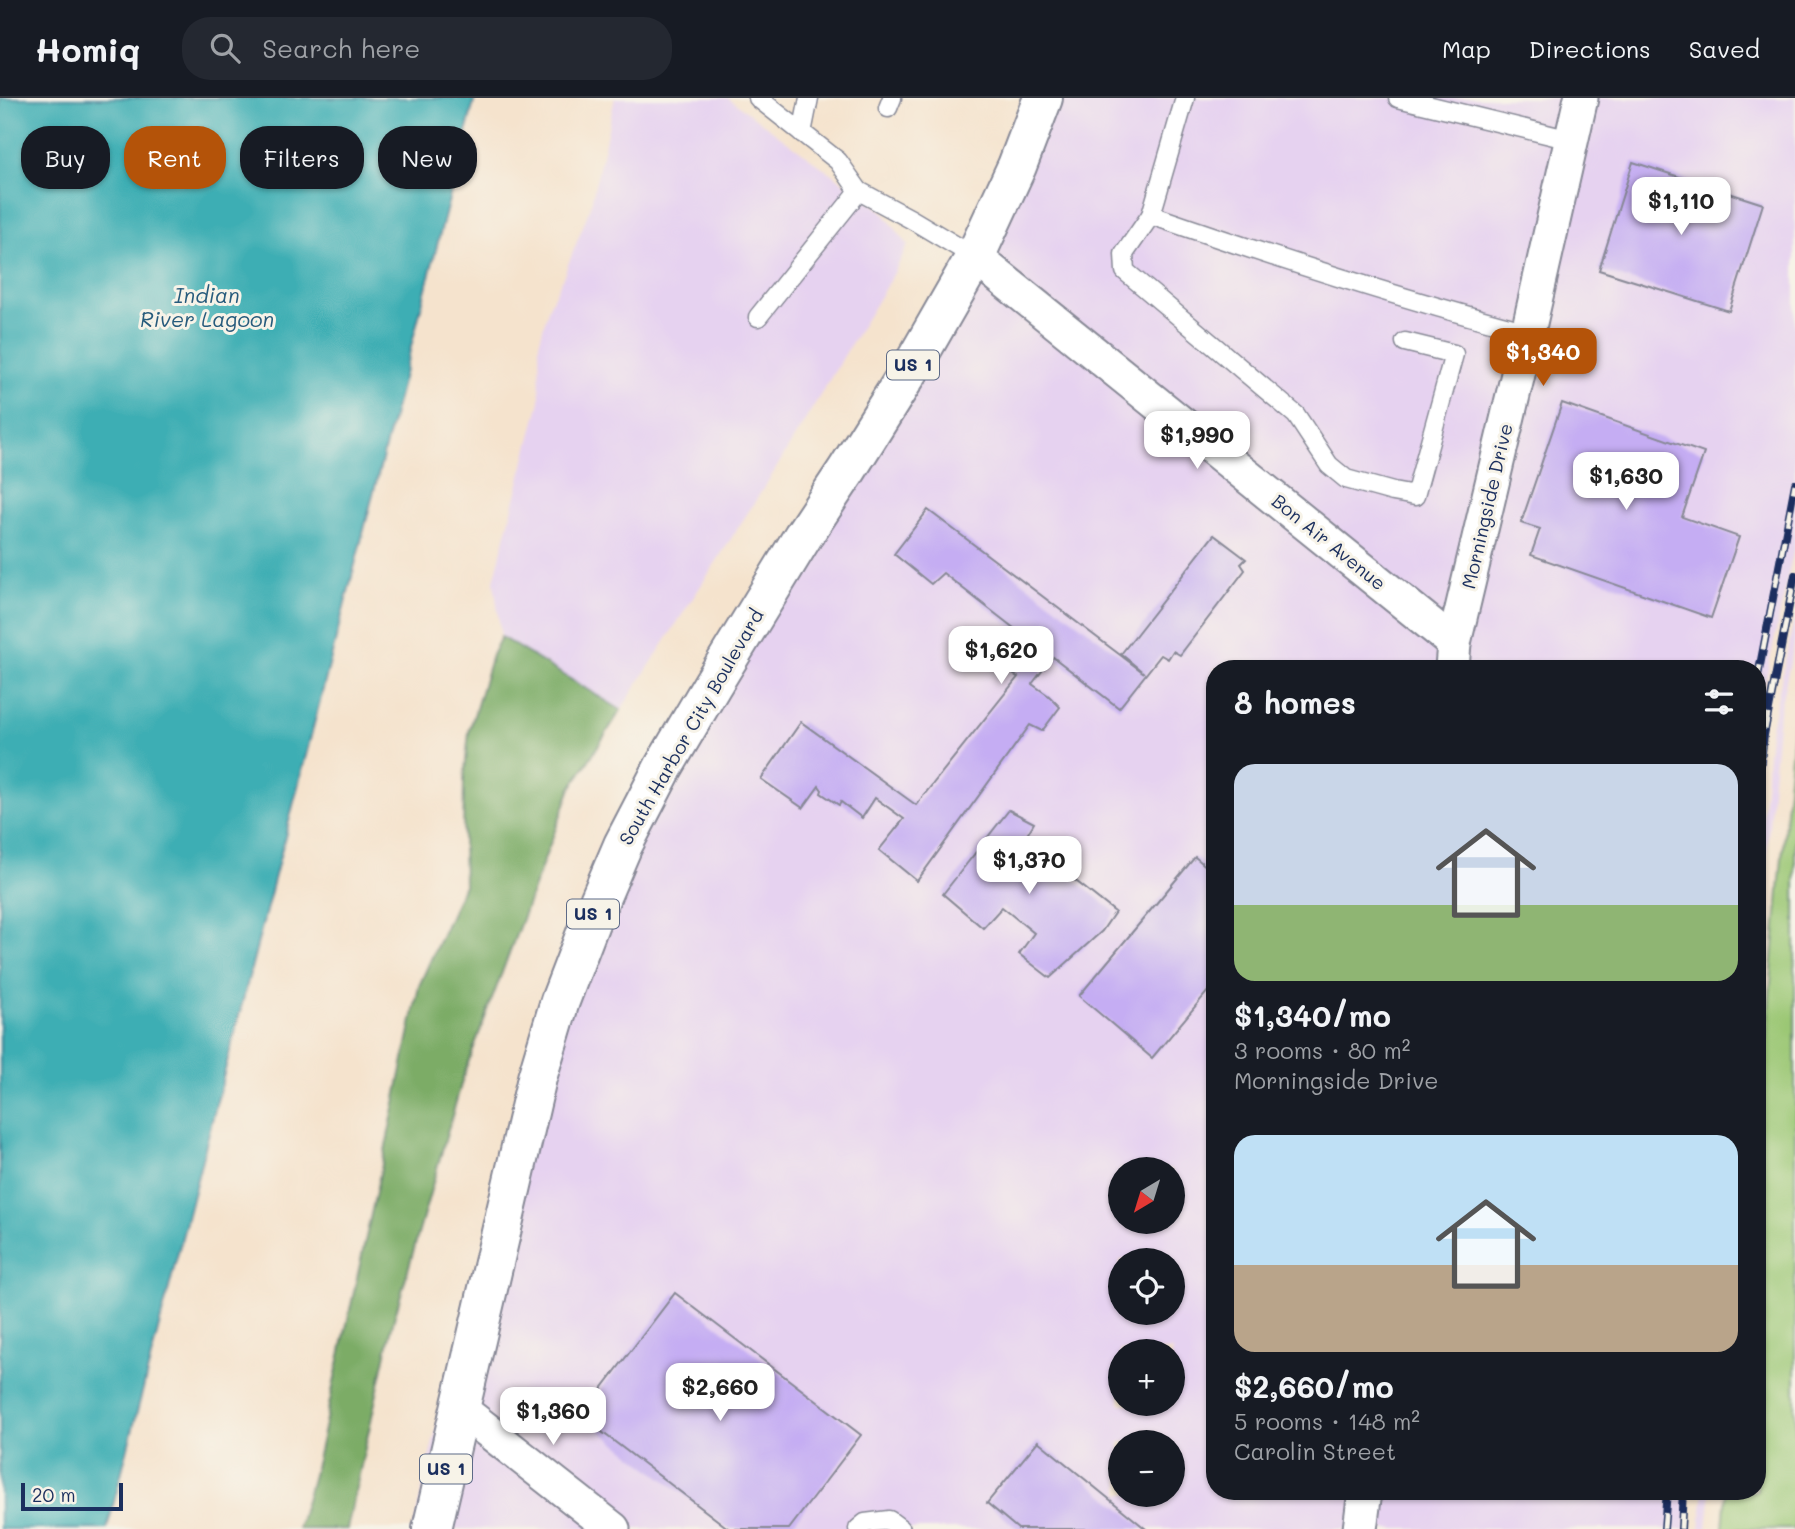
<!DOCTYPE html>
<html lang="en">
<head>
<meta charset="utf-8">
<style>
  body { margin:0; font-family:Mali,sans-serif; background:#242831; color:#f1f3f6; height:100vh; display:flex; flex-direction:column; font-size:26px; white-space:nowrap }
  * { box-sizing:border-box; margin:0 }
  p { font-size:23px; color:#9ea1a6 }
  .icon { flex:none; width:38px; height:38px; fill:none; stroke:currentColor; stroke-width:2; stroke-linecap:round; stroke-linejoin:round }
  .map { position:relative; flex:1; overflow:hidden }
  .panel { position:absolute; left:1206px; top:562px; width:560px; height:840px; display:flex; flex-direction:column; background:#171b24; border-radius:28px; box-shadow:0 2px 5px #0004 }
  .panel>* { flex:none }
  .top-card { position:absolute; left:21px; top:28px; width:665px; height:63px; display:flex; gap:14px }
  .needle { width:46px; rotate:218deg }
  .tools { position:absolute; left:1108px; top:1059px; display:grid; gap:14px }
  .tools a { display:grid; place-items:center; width:77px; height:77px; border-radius:50%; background:#171b24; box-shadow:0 2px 5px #0004; font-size:35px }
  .scale { position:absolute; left:21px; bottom:18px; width:102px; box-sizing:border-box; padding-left:7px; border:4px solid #1b2f5e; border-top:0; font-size:19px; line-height:24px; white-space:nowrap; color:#1b2f5e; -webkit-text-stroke:5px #f7f3e8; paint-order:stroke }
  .price { position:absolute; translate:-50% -60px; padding:0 16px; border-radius:14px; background:#fff; color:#222; font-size:23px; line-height:46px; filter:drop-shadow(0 2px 4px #0008) }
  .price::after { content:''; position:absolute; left:50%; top:42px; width:21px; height:16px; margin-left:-10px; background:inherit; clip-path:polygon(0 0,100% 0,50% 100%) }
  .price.selected { background:#b45309; color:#fff }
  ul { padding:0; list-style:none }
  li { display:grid; align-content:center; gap:14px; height:371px; padding:0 28px }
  li span { display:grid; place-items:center; height:217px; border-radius:21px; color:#555 }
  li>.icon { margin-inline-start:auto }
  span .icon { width:126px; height:126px; fill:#fffc; stroke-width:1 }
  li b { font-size:30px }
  h2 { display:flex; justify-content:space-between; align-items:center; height:84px; padding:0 28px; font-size:30px }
  .pill { padding:0 24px; border-radius:28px; background:#171b24; box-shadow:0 2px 5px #0004; font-size:24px; line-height:63px }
  .pill.selected { background:#b45309; color:#fff }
  header { display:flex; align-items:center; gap:42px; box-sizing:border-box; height:98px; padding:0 35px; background:#171b24; border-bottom:2px solid #363941 }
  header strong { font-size:33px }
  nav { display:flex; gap:38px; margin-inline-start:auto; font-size:24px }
  .search { width:490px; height:63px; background:#242831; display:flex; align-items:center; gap:18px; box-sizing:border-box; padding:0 24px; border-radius:28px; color:#9ea1a6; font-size:26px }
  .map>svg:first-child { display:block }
  .built { fill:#e6d2f0; fill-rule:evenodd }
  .green { fill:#9bc775; stroke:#5b7b6a; stroke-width:2 }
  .forest { fill:#7cac66; stroke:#4c6e62; stroke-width:2 }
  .water { fill:#3daeb4; stroke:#2c6e89; stroke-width:2 }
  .building { fill:#c5adf3 }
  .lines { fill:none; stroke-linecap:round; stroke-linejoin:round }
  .lane-casing { stroke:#888996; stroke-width:21 }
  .street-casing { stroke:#888996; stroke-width:37 }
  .primary-casing { stroke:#888996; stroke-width:42 }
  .lane { stroke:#fff; stroke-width:18 }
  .street { stroke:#fff; stroke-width:33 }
  .primary { stroke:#fff; stroke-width:38 }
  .rail-casing { stroke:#1b2f5e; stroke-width:8 }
  .rail { stroke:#f7f3e8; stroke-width:5; stroke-dasharray:16; stroke-linecap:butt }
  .labels { text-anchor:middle; stroke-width:6; stroke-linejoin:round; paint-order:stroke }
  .shield { fill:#f7f3e8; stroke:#5d6a87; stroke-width:2 }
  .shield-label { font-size:18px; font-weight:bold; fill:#1b2f5e }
  .street-label { font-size:19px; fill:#1b2f5e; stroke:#f7f3e8 }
  .water-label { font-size:21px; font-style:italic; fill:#275b7c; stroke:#f7f3e8 }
</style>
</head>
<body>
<header>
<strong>Homiq</strong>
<div class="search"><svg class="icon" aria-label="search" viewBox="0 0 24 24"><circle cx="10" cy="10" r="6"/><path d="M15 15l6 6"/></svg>Search here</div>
<nav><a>Map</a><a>Directions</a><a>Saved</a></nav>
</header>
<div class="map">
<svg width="1795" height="1431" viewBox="0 0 1795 1431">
  <rect width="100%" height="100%" fill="#f7f3e8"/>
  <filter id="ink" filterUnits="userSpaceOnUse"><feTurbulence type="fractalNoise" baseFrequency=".0143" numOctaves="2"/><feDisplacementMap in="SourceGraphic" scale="14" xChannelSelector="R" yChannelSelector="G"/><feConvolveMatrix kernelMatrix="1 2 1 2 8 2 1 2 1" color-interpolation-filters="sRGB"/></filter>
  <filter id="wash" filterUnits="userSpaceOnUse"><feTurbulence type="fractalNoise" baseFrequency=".00686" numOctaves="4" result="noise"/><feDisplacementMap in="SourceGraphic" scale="28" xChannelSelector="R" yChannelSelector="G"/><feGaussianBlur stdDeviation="1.57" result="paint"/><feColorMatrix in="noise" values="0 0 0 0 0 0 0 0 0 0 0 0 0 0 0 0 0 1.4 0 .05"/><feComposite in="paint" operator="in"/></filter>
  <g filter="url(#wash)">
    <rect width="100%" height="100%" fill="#f5e3cd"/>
    <!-- built -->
    <g class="built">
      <path d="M 615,0 L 728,0 L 881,112 L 908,147 L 894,175 L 772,377 L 621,612 L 501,539 L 494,483 L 540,303 L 539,246 L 549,208 L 564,177 L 590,110 Z"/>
      <path d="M 1025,0 L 1795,0 L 1795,445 L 1757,623 L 1757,570 L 1214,570 L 1214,1393 L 1688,1393 L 1685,1431 L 413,1431 L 439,1318 L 556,878 L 962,155 ZM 1120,1071 L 1172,1071 L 1172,1124 L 1120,1124 ZM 1120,1162 L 1172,1162 L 1172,1214 L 1120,1214 ZM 1120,1253 L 1172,1253 L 1172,1306 L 1120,1306 ZM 1120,1344 L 1172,1344 L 1172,1396 L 1120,1396 Z"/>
      <path d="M 1795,517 L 1795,543 L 1779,614 L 1757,866 L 1757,783 L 1770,634 Z"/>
      <path d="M 1704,1393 L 1711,1393 L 1707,1431 L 1700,1431 Z"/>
    </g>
    <!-- green -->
    <path class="green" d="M 1795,612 L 1795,1431 L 1723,1431 L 1726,1393 L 1757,1393 L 1757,1042 Z"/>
    <!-- forest -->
    <path class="forest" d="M 501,539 L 621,612 L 571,690 L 464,976 L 392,1228 L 347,1431 L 298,1431 L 317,1362 L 388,1039 L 419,888 L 464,787 L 463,746 L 464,682 L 469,634 L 492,557 Z"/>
    <!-- water -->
    <path class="water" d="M 0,0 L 475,0 L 107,1431 L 0,1431 Z"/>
    <g id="blocks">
      <!-- building -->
      <g class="building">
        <path d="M 1633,64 L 1763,106 L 1729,213 L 1599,172 Z"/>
        <path d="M 1562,305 L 1704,355 L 1682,419 L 1739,439 L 1711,520 L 1531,457 L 1540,431 L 1521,425 Z"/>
        <path d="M 928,412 L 1144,575 L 1121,556 L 1214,437 L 1246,461 L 1241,466 L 1245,472 L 1180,557 L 1173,553 L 1168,561 L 1161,557 L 1119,610 L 1053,559 L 1032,586 L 1049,598 L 1060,609 L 1042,633 L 1030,627 L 917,783 L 879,752 L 904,721 L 875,700 L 862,720 L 841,704 L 839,707 L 821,695 L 822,692 L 819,688 L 803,710 L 761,681 L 801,624 L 916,707 L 1018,579 L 1014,577 L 1037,548 L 943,475 L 931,486 L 894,456 Z"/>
        <path d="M 1009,712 L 1034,725 L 1024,742 L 1115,814 L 1102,833 L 1050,880 L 1019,856 L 1034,835 L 1002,809 L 983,830 L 943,796 Z"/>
        <path d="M 1195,759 L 1214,775 L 1214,886 L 1152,960 L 1079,898 Z"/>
        <path d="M 675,1195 L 861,1337 L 789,1431 L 729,1431 L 581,1318 Z"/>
        <path d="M 1038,1343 L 1146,1431 L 1018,1431 L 987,1405 Z"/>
      </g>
    </g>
  </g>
  <g filter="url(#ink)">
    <use href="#blocks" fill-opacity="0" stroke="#888996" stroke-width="2"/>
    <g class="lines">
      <defs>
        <g id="lane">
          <path d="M 758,0 L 838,63 L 859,93 L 911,121 L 975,159"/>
          <path d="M 1185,0 L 1151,117 C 1275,160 1401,201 1528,234"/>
          <path d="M 1398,0 L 1571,42"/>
          <path d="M 888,10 L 892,0"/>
          <path d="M 802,35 L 809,0"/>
          <path d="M 1151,117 L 1124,156 L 1125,173 L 1296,317 L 1329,367 L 1346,381 L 1393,394 L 1415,398 L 1454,256 L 1405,244"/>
          <path d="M 758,219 L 859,93"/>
          <path d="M 858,1431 L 865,1425 L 889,1422 L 901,1431"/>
        </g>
        <g id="street">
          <path d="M 975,159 L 1454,545"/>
          <path d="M 1452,570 L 1454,545 L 1528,234 L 1581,0"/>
          <path d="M 459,1310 L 613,1431"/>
          <path d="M 1360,1431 L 1365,1393"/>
        </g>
        <path id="primary" d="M 432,1431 L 537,980 L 560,903 L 591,822 L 623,747 L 663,670 L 712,587 L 803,438 L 847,372 L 916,262 L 975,159 L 1017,68 L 1043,0"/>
      </defs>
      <!-- lane casing -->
      <use href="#lane" class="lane-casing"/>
      <!-- street casing -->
      <use href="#street" class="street-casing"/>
      <!-- primary casing -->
      <use href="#primary" class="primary-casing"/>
      <!-- lane -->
      <use href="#lane" class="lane"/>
      <!-- street -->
      <use href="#street" class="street"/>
      <!-- primary -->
      <use href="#primary" class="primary"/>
      <defs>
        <g id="rail">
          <path d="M 1757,583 L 1795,386"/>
          <path d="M 1757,695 L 1764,637 L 1795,477"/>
          <path d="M 1664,1431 L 1667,1393"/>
          <path d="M 1681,1431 L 1683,1393"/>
        </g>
      </defs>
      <!-- rail casing -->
      <use href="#rail" class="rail-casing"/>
      <!-- rail -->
      <use href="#rail" class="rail"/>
    </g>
  </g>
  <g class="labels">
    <!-- shield labels -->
    <g class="shield">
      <rect x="887" y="252.5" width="52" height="29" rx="5"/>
      <rect x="567" y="801.5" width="52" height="29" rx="5"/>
      <rect x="420" y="1356.5" width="52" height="29" rx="5"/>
    </g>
    <g class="shield-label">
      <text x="913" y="273">US 1</text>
      <text x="593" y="822">US 1</text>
      <text x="446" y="1377">US 1</text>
    </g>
    <!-- street labels -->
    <g class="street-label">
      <text transform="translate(1487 408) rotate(-77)" y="7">Morningside Drive</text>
      <text transform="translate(1329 444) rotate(39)" y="7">Bon Air Avenue</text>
      <text transform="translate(691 629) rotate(-60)" y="7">South Harbor City Boulevard</text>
    </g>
    <!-- water labels -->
    <g class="water-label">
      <text x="207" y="205">Indian<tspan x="207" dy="24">River Lagoon</tspan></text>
    </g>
  </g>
</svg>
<div class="tools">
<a><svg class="needle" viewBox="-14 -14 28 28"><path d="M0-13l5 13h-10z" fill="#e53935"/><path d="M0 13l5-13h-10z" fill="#9ea1a6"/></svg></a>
<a><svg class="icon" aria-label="locate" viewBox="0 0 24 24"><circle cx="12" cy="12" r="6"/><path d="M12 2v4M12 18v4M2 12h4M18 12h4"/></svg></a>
<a>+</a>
<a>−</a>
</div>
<div class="scale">20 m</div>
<b class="price" style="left:1681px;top:139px">$1,110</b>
<b class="price selected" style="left:1543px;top:290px">$1,340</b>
<b class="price" style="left:1197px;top:373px">$1,990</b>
<b class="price" style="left:1626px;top:414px">$1,630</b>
<b class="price" style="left:1001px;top:588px">$1,620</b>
<b class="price" style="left:1029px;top:798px">$1,370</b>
<b class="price" style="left:720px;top:1325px">$2,660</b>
<b class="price" style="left:553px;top:1349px">$1,360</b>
<div class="top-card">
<a class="pill">Buy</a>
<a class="pill selected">Rent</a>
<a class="pill">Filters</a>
<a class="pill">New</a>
</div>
<section class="panel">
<h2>8 homes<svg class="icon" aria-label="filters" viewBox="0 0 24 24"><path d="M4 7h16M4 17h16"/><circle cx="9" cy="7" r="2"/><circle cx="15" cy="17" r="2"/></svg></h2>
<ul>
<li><span style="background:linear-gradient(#c9d6e8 65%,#8fb573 0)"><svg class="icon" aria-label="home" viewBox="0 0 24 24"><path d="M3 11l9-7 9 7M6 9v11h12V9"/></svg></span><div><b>$1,340/mo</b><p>3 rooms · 80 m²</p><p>Morningside Drive</p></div></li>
<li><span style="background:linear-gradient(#bfe0f5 60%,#b9a48a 0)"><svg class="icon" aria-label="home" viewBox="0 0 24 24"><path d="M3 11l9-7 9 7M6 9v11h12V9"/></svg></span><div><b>$2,660/mo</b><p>5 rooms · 148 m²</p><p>Carolin Street</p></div></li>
</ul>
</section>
</div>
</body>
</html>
